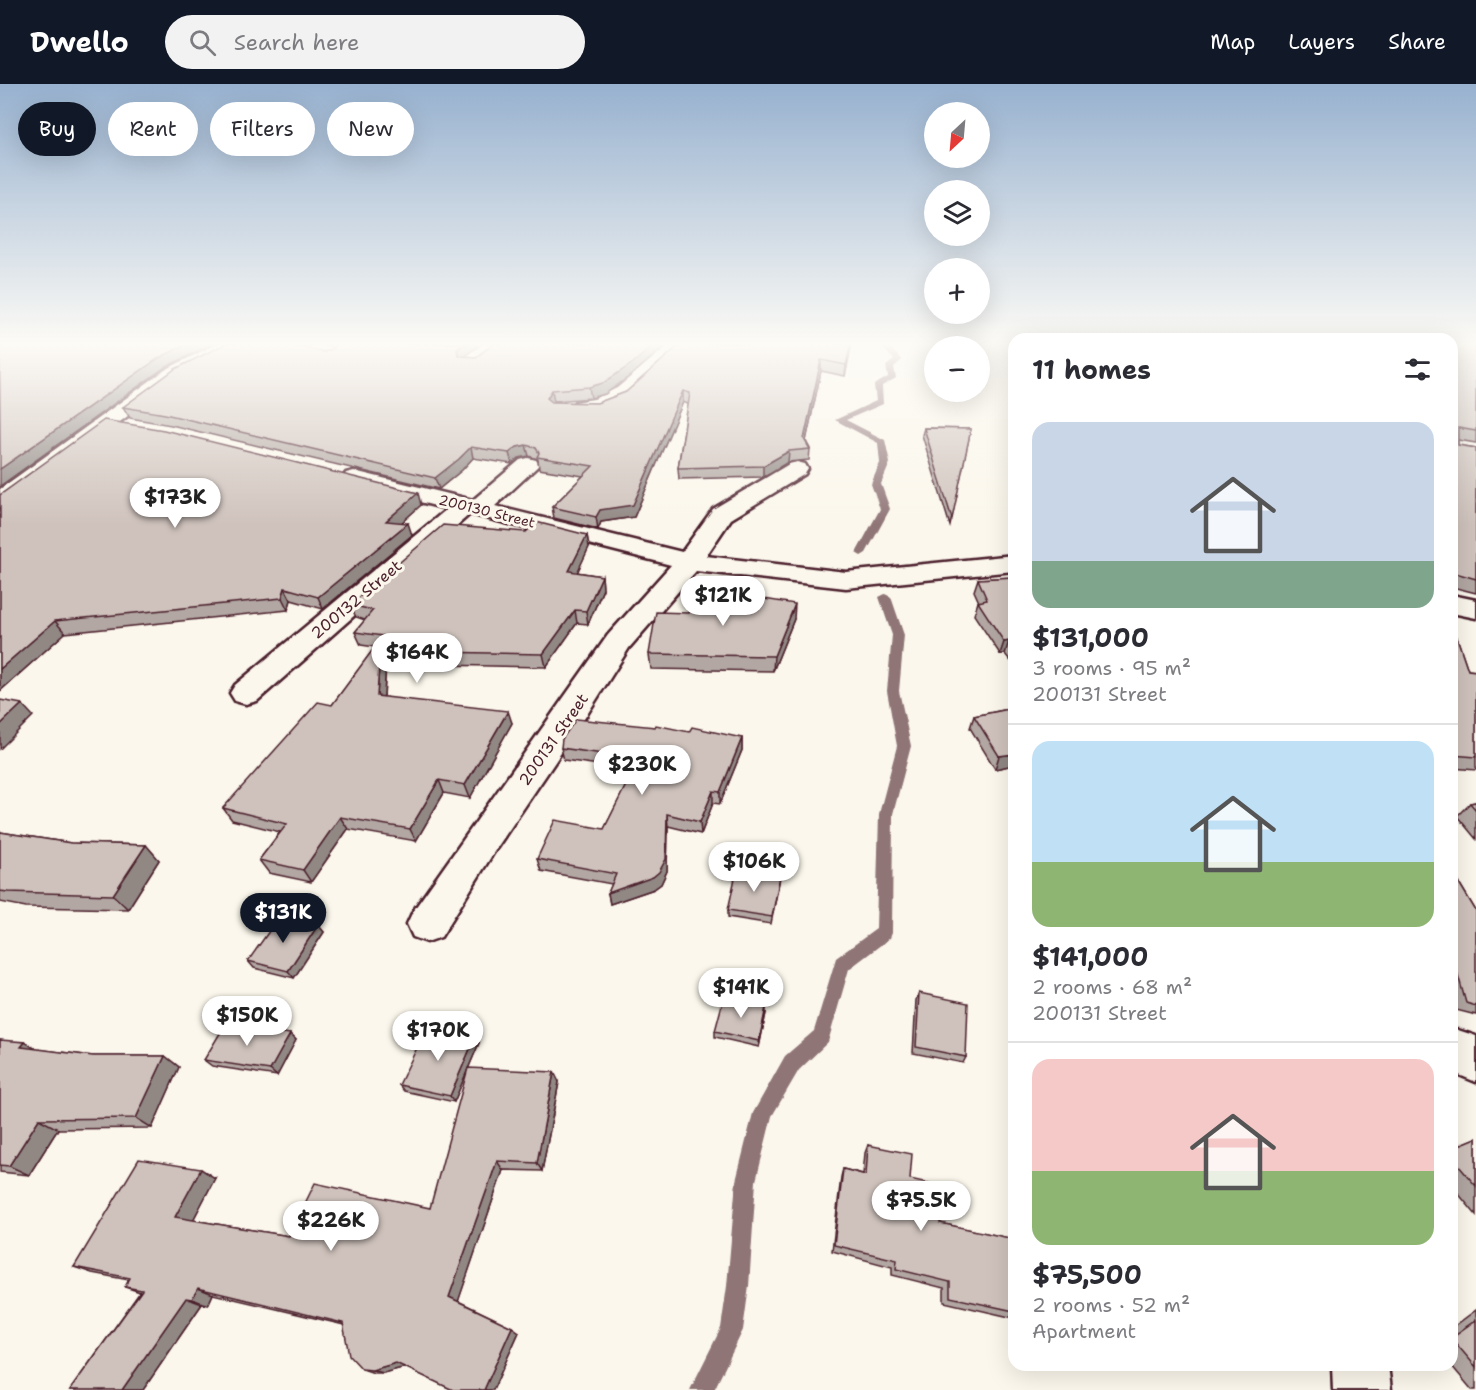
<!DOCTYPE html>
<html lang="en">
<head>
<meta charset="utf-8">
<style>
  body { margin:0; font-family:"Shantell Sans",sans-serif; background:#f2f2f3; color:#2b2b33; height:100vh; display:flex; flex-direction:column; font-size:22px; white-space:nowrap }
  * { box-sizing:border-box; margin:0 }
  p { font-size:20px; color:#7c7c81 }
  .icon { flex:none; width:33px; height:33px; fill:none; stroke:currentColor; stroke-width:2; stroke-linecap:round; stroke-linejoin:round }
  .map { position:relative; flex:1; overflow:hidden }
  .drawer { position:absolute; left:1008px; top:249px; width:450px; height:1038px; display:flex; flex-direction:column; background:#fff; border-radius:18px; box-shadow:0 6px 24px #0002 }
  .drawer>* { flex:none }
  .hud { position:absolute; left:18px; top:18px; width:570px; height:54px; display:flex; gap:12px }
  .needle { width:39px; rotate:206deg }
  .controls { position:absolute; left:924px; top:18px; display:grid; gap:12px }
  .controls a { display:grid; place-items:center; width:66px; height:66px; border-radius:50%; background:#fff; box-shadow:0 6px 24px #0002; font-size:30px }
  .price { position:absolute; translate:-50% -51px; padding:0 14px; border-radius:21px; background:#fff; color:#222; font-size:20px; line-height:39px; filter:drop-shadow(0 2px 3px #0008) }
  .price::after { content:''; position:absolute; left:50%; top:36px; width:18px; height:14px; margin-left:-9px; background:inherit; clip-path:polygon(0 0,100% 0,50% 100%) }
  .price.active { background:#111827; color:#fff }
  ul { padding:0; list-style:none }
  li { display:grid; align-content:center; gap:12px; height:318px; padding:0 24px }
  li+li { border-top:2px solid #e1e1e2 }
  li span { display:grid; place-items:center; height:186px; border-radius:18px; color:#555 }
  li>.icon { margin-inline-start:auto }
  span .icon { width:108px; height:108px; fill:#fffc; stroke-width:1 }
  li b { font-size:26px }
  h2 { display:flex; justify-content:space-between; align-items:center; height:72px; padding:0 24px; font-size:26px }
  .tag { padding:0 21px; border-radius:27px; background:#fff; box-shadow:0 6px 24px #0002; font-size:21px; line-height:54px }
  .tag.active { background:#111827; color:#fff }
  header { display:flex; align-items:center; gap:36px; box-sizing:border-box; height:84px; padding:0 30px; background:#111827; color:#fff }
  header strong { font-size:28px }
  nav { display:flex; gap:33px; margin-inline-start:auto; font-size:21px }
  .search { width:420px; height:54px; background:#f2f2f3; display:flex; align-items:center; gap:15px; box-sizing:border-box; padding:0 21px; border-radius:33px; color:#7c7c81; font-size:22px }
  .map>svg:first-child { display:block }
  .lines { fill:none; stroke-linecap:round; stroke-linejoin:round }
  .stream { fill:#907477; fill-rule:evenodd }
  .minor-casing { stroke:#4a1f2b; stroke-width:5 }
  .minor { fill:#fbf7ec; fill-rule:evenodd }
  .wall { fill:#b2a7a2; stroke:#4a1f2b; stroke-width:1.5 }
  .shaded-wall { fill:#918884; stroke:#4a1f2b; stroke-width:1.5 }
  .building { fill:#cfc2bc; stroke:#4a1f2b; stroke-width:1.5 }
  .labels { text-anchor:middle; stroke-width:6; stroke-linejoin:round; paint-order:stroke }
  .far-street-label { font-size:14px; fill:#4a1f2b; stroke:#fbf7ec }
  .street-label { font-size:16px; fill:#4a1f2b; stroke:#fbf7ec }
</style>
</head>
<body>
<header>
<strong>Dwello</strong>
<div class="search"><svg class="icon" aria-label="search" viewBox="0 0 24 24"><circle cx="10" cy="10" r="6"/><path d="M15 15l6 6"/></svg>Search here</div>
<nav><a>Map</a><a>Layers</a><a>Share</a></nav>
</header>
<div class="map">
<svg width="1476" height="1306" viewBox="0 0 1476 1306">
  <rect width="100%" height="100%" fill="#fbf7ec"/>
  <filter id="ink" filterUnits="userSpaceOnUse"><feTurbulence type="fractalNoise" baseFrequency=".0167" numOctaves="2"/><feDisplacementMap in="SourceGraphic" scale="12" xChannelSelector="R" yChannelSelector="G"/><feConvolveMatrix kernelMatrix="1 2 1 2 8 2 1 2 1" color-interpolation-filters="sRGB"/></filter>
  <g filter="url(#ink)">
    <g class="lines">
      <!-- stream -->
      <g class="stream">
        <path d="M 878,259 L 886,259 L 902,276 L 894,283 L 896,294 L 882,302 L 883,320 L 846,336 L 885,356 L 890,379 L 881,400 L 890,425 L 866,469 L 861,472 L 856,469 L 880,425 L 871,400 L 880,379 L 878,359 L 835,336 L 876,317 L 874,301 L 888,293 L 886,282 L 894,276 Z"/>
        <path d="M 885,510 L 891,513 L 904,551 L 899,607 L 911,662 L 893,730 L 892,849 L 890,854 L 849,885 L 828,958 L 799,986 L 772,1032 L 756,1097 L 749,1202 L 743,1246 L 714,1306 L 690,1306 L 721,1244 L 727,1202 L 736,1097 L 753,1029 L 785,972 L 814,947 L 836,874 L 876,845 L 879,730 L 897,662 L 887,607 L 892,551 L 879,513 Z"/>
      </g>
      <defs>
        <g id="minor">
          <path d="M 218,259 L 240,259 L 237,263 L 179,294 L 8,421 L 0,423 L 0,405 L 165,286 Z"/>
          <path d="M 276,259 L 310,259 L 307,263 C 298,265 288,265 279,263 Z"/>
          <path d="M 671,259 L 690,259 C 670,287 612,336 575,326 L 572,322 L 575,318 L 594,315 L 617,304 Z"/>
          <path d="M 528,374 L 536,376 L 539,381 L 495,422 L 682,468 L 713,425 L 789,380 L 797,378 L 805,380 L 808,385 L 805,390 L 731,435 L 706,472 L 846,488 L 1014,471 L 1014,487 L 846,504 L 696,487 L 629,564 L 588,629 L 494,768 L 441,853 L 427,858 L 413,853 L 407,840 L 413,827 L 608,551 L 671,481 L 470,430 L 257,617 L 246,620 L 235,617 L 230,609 L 235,601 L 447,425 L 346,399 L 342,394 L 346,389 L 354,387 L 473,416 L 520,376 Z"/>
          <path d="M 1452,511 L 1476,516 L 1476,534 L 1452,529 Z"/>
          <path d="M 1452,944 L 1476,952 L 1476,998 L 1452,988 Z"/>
          <path d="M 1332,1281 L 1388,1281 L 1391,1306 L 1333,1306 Z"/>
        </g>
      </defs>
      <!-- minor casing -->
      <use href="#minor" class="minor-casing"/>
      <!-- minor -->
      <use href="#minor" class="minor"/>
    </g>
    <!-- wall -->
    <g class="wall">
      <path d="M 313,259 L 483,259 L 464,272 L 476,273 L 495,259 L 668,259 L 634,289 L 605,310 L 591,314 L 554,317 L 553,318 L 597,319 L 626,308 L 682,259 L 852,259 L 845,292 L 821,287 L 806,357 L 810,365 L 809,376 L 788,378 L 763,393 L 679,395 L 678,384 L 688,320 L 683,318 L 634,433 L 601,438 L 598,445 L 554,434 L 552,423 L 583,392 L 539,385 L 538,375 L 529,372 L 519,374 L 512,380 L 473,374 L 462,386 L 439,405 L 171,341 L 130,334 L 123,323 L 324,268 L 334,264 Z"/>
      <path d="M 1452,259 L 1476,259 L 1476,359 L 1458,356 L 1458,361 L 1476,364 L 1476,509 L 1452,503 Z"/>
      <path d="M 924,344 L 971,345 L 950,442 L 922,351 Z"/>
      <path d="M 0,411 L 421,421 L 402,438 L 412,451 L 323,525 L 291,516 L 288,526 L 65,549 L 0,607 Z"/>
      <path d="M 526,448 L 587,451 L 589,463 L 577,488 L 602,492 L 603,505 L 588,540 L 577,539 L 546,583 L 386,580 L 384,613 L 512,639 L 470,714 L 444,709 L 416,757 L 348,745 L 311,798 L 269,789 L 259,776 L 280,748 L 232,736 L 223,724 L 332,621 L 375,563 L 361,561 L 355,548 L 365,536 L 356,533 L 350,521 Z"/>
      <path d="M 1014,493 L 1014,581 L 1005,570 L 1000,570 L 974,531 L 978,518 L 979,518 L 974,507 L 978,495 Z"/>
      <path d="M 794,535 L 773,587 L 651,585 L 649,570 Z"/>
      <path d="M 1452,539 L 1468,586 L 1476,587 L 1476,686 L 1452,684 Z"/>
      <path d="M 1014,624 L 1014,681 L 995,685 L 970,644 L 974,632 Z"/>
      <path d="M 689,648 L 742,654 L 742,666 L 720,720 L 713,719 L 701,750 L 668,742 L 667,787 L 661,800 L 654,805 L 610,820 L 608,809 L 612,800 L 541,787 L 537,775 L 604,745 L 634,686 L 564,676 L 561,664 Z"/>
      <path d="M 1476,718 L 1476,755 L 1457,732 L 1470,719 Z"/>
      <path d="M 0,748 L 71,759 L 146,761 L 159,776 L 128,825 L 26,823 L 0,818 Z"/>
      <path d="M 1452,787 L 1476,827 L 1476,931 L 1456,926 L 1452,912 Z"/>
      <path d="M 780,792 L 779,799 L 771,840 L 728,833 L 728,826 Z"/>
      <path d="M 318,841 L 324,848 L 294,894 L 254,884 L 248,877 Z"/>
      <path d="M 919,909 L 966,973 L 963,979 L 913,969 L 916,916 Z"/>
      <path d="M 766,929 L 759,963 L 715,953 L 715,947 Z"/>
      <path d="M 290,950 L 296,956 L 277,992 L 212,982 L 204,976 Z"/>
      <path d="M 0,956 L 36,965 L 93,972 L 165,972 L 179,983 L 152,1044 L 58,1045 L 29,1091 L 0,1088 Z"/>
      <path d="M 479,959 L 454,1018 L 404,1007 L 399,1001 Z"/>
      <path d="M 559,998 L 542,1087 L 503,1086 L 458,1217 L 512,1243 L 519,1248 L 493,1306 L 453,1306 L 405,1283 L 383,1289 L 374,1289 L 362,1285 L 344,1241 L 213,1210 L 208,1221 L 202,1220 L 143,1306 L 70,1306 L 140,1208 L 125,1203 L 129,1196 L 92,1189 L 74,1183 L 215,1094 L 193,1136 L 289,1152 L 430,1124 Z"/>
      <path d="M 1476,1054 L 1476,1131 L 1452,1102 L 1452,1064 Z"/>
      <path d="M 868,1061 L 910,1095 L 940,1139 L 1014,1155 L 1014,1234 L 944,1218 L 944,1204 L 892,1191 L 892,1183 L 832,1167 L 841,1093 L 843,1085 L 863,1090 L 865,1069 Z"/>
      <path d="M 1476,1226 L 1476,1306 L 1472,1306 L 1451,1281 L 1452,1244 Z"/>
    </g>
    <!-- shaded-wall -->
    <g class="shaded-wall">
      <path d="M 189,259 L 214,259 L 164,284 L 0,402 L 0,385 L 159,274 Z"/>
      <path d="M 467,259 L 483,259 L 460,275 L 457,265 Z"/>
      <path d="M 656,259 L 668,259 L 634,289 L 605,310 L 591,314 L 589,303 Z"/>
      <path d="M 851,259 L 852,259 L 845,292 L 846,281 Z"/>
      <path d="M 821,276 L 821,287 L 804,366 L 804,355 Z"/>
      <path d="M 552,306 L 554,317 L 549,324 L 547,314 Z"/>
      <path d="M 683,307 L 683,318 L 634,433 L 601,438 L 598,445 L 596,433 L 600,426 Z"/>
      <path d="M 526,361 L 529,372 L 519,374 L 512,380 L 509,369 L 517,363 Z"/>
      <path d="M 471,363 L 473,374 L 462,386 L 439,405 L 435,394 Z"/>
      <path d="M 789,367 L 788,378 L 763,393 L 763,382 Z"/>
      <path d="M 418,409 L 421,421 L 390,449 L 386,437 Z"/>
      <path d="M 408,439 L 412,451 L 323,525 L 318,513 Z"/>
      <path d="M 587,451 L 589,463 L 572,500 L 569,487 Z"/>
      <path d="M 602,492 L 603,505 L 588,540 L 586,527 Z"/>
      <path d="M 285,504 L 291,516 L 288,526 L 282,514 Z"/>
      <path d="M 795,520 L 794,535 L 773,587 L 774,572 Z"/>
      <path d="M 575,526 L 577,539 L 546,583 L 543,570 Z"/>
      <path d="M 55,537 L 65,549 L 0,607 L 0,585 Z"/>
      <path d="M 1009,557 L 1005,570 L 1000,570 L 1004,558 Z"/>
      <path d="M 380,567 L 386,580 L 383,625 L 377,612 Z"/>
      <path d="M 22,620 L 33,632 L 0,665 L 0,641 Z"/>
      <path d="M 508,627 L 512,639 L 470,714 L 465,701 Z"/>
      <path d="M 742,654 L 742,666 L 720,720 L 720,708 Z"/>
      <path d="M 1014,670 L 1014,681 L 995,685 L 999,672 Z"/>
      <path d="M 439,696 L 444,709 L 416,757 L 410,745 Z"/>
      <path d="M 713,707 L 713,719 L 701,750 L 700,738 Z"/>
      <path d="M 667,730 L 668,742 L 667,787 L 661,800 L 654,805 L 610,820 L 608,809 Z"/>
      <path d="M 340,733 L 348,745 L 311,798 L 303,786 Z"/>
      <path d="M 146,761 L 159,776 L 128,825 L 113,811 Z"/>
      <path d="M 318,841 L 324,848 L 294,894 L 288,887 Z"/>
      <path d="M 766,923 L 766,929 L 759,963 L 759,957 Z"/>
      <path d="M 290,950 L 296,956 L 277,992 L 270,986 Z"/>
      <path d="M 475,953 L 479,959 L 454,1018 L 450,1012 Z"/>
      <path d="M 25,958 L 42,969 L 21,963 Z"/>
      <path d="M 165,972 L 179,983 L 152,1044 L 136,1034 Z"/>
      <path d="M 554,988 L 559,998 L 542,1087 L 537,1079 Z"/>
      <path d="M 39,1035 L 58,1045 L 29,1091 L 9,1082 Z"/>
      <path d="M 497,1077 L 503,1086 L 458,1218 L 449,1213 Z"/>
      <path d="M 201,1085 L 215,1094 L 191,1140 L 175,1133 Z"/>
      <path d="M 198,1204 L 213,1210 L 208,1221 L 192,1215 Z"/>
      <path d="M 186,1214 L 202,1220 L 143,1306 L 122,1306 Z"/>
      <path d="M 512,1243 L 519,1248 L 493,1306 L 484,1306 Z"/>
      <path d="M 396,1279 L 406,1283 L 383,1289 L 372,1286 Z"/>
    </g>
    <!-- building -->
    <g class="building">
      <path d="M 0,259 L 189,259 L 159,274 L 0,385 Z"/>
      <path d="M 227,259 L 289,259 L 324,268 L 333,265 L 335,259 L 467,259 L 457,265 L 458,272 L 476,273 L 495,259 L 656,259 L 633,279 L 603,299 L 589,303 L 552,306 L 547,314 L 552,318 L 597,319 L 626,308 L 682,259 L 851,259 L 846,281 L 821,276 L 804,355 L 810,365 L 789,367 L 763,382 L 678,384 L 690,309 L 683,307 L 633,421 L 600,426 L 596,433 L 552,423 L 593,382 L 537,373 L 539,369 L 536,364 L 526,361 L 517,363 L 509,369 L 471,363 L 459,375 L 435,394 L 165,330 L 123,323 L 175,285 Z"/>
      <path d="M 1452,259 L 1476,259 L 1476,347 L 1458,344 L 1458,361 L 1476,364 L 1476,495 L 1452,488 Z"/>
      <path d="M 104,336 L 164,346 L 418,409 L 386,437 L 408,439 L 318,513 L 285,504 L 282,514 L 55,537 L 0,585 L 0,411 Z"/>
      <path d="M 924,344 L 971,345 L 952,435 Z"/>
      <path d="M 536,438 L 587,451 L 569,487 L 602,492 L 586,527 L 575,526 L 543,570 L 380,567 L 377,612 L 508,627 L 465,701 L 439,696 L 410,745 L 340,733 L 303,786 L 259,776 L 287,740 L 223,724 L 318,618 L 332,621 L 383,552 L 355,548 L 373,526 L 350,521 L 443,441 L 526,448 Z"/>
      <path d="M 1014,493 L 1014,563 L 1009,557 L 1004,558 L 978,518 L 987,516 L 978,495 Z"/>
      <path d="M 710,506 L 795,520 L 774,572 L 649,570 L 656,528 L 689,529 L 690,522 L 700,522 Z"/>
      <path d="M 1452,539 L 1468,586 L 1476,587 L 1476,673 L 1452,671 Z"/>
      <path d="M 0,616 L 22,620 L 0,641 Z"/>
      <path d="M 1014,624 L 1014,670 L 999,672 L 974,632 Z"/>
      <path d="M 576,635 L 655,643 L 656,641 L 689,648 L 692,643 L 742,654 L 720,708 L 713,707 L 700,738 L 667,730 L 666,775 L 659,788 L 653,793 L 608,809 L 616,790 L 537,775 L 555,736 L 604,745 L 639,675 L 561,664 L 562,655 Z"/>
      <path d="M 1476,718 L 1476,726 L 1470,719 Z"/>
      <path d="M 0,748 L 71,759 L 146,761 L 113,811 L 8,808 L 0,807 Z"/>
      <path d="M 737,785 L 780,792 L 772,833 L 728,826 Z"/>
      <path d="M 1452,787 L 1476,827 L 1476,922 L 1466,919 L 1452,870 Z"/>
      <path d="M 279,833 L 318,841 L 288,887 L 248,877 Z"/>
      <path d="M 919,909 L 968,919 L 966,973 L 916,963 Z"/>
      <path d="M 724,913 L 766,923 L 759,957 L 715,947 Z"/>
      <path d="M 226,939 L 290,950 L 270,986 L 204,976 Z"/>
      <path d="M 427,943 L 475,953 L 450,1012 L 399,1001 Z"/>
      <path d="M 0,956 L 25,958 L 21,963 L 93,972 L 165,972 L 136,1034 L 39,1035 L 9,1082 L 0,1081 Z"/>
      <path d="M 468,984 L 554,988 L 537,1079 L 497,1077 L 449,1213 L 512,1243 L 484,1306 L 453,1306 L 396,1279 L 372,1286 L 362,1285 L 349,1271 L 343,1239 L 198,1204 L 192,1215 L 186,1214 L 122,1306 L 70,1306 L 142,1206 L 125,1203 L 130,1194 L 74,1183 L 139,1075 L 201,1085 L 175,1133 L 289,1152 L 315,1099 L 430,1124 Z"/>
      <path d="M 1476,1054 L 1476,1102 L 1452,1074 L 1452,1064 Z"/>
      <path d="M 868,1061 L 912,1070 L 910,1095 L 941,1102 L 940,1139 L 1014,1155 L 1014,1227 L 950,1213 L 950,1198 L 896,1185 L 897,1176 L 834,1161 L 843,1085 L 866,1091 Z"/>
      <path d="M 1476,1236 L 1476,1283 L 1452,1255 L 1452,1253 Z"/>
    </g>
  </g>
  <!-- sky -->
  <linearGradient id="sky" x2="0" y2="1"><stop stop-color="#97b1cf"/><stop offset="0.59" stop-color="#fdfbf6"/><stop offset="1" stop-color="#fdfbf6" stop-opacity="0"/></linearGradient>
  <rect width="1476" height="441" fill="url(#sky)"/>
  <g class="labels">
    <!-- far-street labels -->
    <g class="far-street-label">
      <text transform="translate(487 427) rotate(14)" y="5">200130 Street</text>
    </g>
    <!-- street labels -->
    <g class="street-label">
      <text transform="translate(356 515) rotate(-40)" y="6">200132 Street</text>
      <text transform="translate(553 655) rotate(-55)" y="6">200131 Street</text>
    </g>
  </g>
</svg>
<div class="controls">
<a><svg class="needle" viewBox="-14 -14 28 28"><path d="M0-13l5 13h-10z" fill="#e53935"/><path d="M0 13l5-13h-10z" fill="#7c7c81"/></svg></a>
<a><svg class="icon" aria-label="layers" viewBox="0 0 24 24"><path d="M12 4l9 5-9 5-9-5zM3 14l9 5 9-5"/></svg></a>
<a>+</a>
<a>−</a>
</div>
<b class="price" style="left:175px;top:445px">$173K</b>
<b class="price" style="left:723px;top:543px">$121K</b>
<b class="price" style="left:417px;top:600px">$164K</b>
<b class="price" style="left:642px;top:712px">$230K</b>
<b class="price" style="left:754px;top:809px">$106K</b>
<b class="price active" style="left:283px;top:860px">$131K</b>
<b class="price" style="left:741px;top:935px">$141K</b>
<b class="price" style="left:247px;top:963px">$150K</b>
<b class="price" style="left:438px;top:978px">$170K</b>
<b class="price" style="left:921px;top:1148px">$75.5K</b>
<b class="price" style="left:331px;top:1168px">$226K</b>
<div class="hud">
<a class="tag active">Buy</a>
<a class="tag">Rent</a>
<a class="tag">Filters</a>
<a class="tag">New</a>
</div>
<section class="drawer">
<h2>11 homes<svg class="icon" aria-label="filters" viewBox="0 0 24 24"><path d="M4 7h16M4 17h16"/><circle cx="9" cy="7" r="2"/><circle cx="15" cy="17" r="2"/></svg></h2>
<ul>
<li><span style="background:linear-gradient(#c9d6e8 75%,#7fa58c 0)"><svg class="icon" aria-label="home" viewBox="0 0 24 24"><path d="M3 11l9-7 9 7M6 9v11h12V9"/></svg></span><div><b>$131,000</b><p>3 rooms · 95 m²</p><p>200131 Street</p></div></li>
<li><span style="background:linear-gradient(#bfe0f5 65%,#8fb573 0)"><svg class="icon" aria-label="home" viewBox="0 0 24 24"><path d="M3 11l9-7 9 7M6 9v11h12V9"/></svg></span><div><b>$141,000</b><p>2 rooms · 68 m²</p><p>200131 Street</p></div></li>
<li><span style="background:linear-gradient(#f6c9c9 60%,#8fb573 0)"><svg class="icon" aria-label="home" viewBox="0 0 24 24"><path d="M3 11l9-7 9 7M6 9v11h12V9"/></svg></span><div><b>$75,500</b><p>2 rooms · 52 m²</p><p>Apartment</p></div></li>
</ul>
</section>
</div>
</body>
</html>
